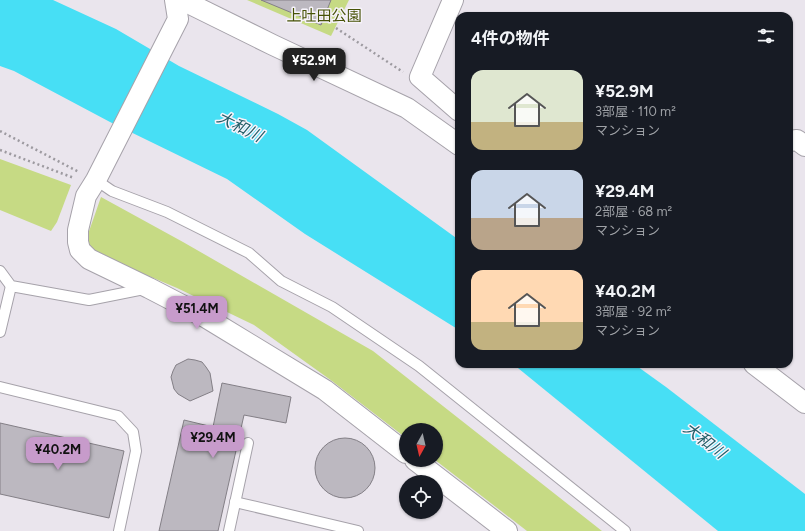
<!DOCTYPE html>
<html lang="ja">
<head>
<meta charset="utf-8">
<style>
  body { margin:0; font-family:Figtree,"Noto Sans JP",sans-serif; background:#242831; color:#f1f3f6; height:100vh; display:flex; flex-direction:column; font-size:15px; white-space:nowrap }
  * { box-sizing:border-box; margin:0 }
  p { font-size:13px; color:#9ea1a6 }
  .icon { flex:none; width:22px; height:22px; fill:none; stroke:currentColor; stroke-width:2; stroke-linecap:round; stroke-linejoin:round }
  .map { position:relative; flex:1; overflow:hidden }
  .drawer { position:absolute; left:455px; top:12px; width:338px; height:356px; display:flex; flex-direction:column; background:#171b24; border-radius:12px; box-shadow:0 1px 3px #0004 }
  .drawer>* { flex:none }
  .needle { width:26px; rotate:188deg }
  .buttons { position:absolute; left:399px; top:423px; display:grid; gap:8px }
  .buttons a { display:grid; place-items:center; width:44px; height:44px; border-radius:50%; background:#171b24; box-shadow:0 1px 3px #0004; font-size:20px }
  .price { position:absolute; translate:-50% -34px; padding:0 9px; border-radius:8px; background:#c79bcb; color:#111; font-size:13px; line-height:26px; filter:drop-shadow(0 1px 2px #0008) }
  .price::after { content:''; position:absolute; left:50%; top:24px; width:12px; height:9px; margin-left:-6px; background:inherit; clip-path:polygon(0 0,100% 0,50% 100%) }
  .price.selected { background:#222; color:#fff }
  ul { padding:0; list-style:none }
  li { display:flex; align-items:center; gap:12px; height:100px; padding:0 16px }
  li span { display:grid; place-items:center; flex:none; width:112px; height:80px; border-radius:12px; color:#555 }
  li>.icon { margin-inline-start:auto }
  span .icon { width:48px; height:48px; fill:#fffc; stroke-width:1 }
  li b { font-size:17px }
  h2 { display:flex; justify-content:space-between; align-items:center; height:48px; padding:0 16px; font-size:17px }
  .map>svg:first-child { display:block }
  .green { fill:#c6da84 }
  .water { fill:#47dff5 }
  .building { fill:#bcb8c0; stroke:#837f86 }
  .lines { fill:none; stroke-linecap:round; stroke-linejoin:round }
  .service-casing { stroke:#a6a2aa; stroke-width:12 }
  .minor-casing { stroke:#a6a2aa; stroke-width:22 }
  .path { stroke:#9d9aa0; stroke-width:2.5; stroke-dasharray:2 3; stroke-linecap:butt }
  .service { stroke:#fff; stroke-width:10 }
  .minor { stroke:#fff; stroke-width:20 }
  .labels { text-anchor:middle; stroke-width:3; stroke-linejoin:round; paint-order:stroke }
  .park-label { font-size:15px; fill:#475307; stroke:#f7f3fb }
  .water-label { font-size:16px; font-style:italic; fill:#215e67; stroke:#f7f3fb }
</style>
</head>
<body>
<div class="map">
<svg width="805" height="531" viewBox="0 0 805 531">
  <rect width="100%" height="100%" fill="#eae5ed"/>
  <!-- green -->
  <g class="green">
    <path d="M 247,0 L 349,0 L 331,36 Z"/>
    <path d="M 0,159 L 71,185 L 57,222 L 51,231 L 0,210 Z"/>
    <path d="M 101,197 L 183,242 L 373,351 L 602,531 L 527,531 L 435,460 L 436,460 L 436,430 L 406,430 L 406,438 L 332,381 L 254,325 L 177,288 L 92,252 L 87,237 Z"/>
  </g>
  <!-- water -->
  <g class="water">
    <path d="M 0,0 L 53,0 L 116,29 L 179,66 L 278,114 L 307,130 L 459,240 L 459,330 L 305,234 L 227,179 L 110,122 L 14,71 L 0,66 Z"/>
    <path d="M 513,364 L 634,364 L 666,387 L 805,494 L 805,531 L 718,531 Z"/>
  </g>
  <!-- building -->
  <g class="building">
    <path d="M 261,0 L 331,0 L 321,25 Z"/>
    <path d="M 188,359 L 195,360 L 202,362 L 206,367 L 210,373 L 213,391 L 190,401 L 178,394 L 174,389 L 171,377 L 173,371 L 176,365 Z"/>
    <path d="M 222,383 L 291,397 L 286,423 L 244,415 L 218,531 L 159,531 L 184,420 L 213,427 Z"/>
    <path d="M 0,423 L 124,451 L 109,518 L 0,494 Z"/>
    <circle cx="345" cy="468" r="30"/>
  </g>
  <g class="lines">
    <defs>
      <g id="service">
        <path d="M 96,180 L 112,191 L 167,212 L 249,253 L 281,281 L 332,307 L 419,366 L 625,531"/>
        <path d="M 0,271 L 11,286 L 89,300 L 144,289"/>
        <path d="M 0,332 L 11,286"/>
        <path d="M 0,387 L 118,416 L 133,432 L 136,451 L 119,531"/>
        <path d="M 235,502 L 358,531"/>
        <path d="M 229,531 L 248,443"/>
      </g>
      <g id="minor">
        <path d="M 175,0 L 178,19 L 96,180 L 86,196 L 78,230 L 78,242 L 80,250 L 89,259 L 149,288 L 205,317 L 325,390 L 406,453"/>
        <path d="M 182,0 L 273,45 L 407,108 L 459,145"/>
        <path d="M 453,0 L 420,77 L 459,111"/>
        <path d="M 789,141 L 797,140 L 805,146"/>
        <path d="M 754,364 L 805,403"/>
        <path d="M 415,460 L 507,531"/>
      </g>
    </defs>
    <!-- service casing -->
    <use href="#service" class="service-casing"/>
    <!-- minor casing -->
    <use href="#minor" class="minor-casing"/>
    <!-- path -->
    <g class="path">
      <path d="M 336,28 L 403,72"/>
      <path d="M 0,131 L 79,172"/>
      <path d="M 0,150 L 74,178"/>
    </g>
    <!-- service -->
    <use href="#service" class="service"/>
    <!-- minor -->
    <use href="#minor" class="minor"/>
  </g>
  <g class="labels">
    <!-- park labels -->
    <g class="park-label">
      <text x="324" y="21">上吐田公園</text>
    </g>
    <!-- water labels -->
    <g class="water-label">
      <text transform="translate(240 126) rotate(26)" y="6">大和川</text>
      <text transform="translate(705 440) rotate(37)" y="6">大和川</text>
    </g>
  </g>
</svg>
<div class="buttons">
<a><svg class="needle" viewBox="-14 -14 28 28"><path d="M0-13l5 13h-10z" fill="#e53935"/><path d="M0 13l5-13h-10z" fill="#9ea1a6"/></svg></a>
<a><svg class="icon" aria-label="locate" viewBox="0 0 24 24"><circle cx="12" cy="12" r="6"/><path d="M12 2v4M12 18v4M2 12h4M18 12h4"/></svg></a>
</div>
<b class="price selected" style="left:314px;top:82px">¥52.9M</b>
<b class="price" style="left:197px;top:330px">¥51.4M</b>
<b class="price" style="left:213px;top:459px">¥29.4M</b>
<b class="price" style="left:58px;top:471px">¥40.2M</b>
<section class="drawer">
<h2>4件の物件<svg class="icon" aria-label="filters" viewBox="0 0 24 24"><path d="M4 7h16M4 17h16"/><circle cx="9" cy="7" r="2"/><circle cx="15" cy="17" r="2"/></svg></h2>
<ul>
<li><span style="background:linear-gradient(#dfe7d0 65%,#c2b280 0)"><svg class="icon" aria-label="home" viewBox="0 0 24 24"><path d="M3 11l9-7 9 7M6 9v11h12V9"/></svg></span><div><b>¥52.9M</b><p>3部屋 · 110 m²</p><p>マンション</p></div></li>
<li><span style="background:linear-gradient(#c9d6e8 60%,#b9a48a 0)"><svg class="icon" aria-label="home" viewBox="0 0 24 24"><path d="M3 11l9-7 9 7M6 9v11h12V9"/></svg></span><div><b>¥29.4M</b><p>2部屋 · 68 m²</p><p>マンション</p></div></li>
<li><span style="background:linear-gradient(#ffd9b3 65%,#c2b280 0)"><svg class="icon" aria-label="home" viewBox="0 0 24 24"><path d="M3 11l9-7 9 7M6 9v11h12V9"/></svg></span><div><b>¥40.2M</b><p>3部屋 · 92 m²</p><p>マンション</p></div></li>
</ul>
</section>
</div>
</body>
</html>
